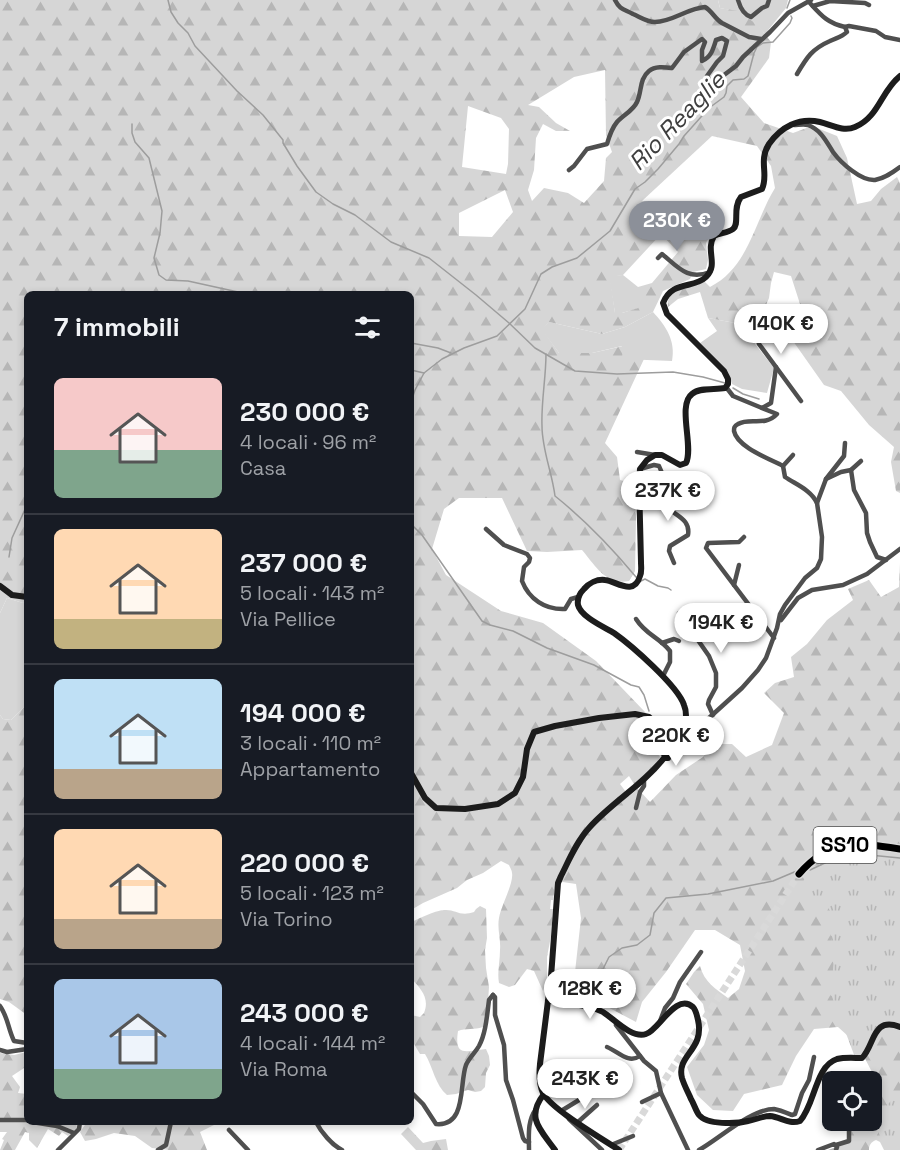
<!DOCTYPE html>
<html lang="it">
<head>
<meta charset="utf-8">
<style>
  body { margin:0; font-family:"Space Grotesk",sans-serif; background:#20242c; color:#f1f3f6; height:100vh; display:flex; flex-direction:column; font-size:22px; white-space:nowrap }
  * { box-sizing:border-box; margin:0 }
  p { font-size:20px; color:#9ea1a6 }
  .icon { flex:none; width:33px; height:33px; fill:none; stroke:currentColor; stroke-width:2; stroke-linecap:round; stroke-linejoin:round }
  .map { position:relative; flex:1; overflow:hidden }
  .side { position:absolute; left:24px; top:291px; width:390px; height:834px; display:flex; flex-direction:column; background:#171b24; border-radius:9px; box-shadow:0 3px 9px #0003 }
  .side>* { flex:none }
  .fabs { position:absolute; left:822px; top:1071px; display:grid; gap:12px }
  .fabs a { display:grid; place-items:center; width:60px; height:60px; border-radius:9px; background:#171b24; box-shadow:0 3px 9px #0003; font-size:30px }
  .price { position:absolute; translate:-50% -51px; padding:0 14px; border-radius:21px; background:#fff; color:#222; font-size:20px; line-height:39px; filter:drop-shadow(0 2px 3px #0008) }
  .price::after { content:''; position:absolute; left:50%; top:36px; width:18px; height:14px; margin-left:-9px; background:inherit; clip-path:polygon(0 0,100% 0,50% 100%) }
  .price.current { background:#8c9099; color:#fff }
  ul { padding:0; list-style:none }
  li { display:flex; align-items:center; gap:18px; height:150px; padding:0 30px }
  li+li { border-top:2px solid #363941 }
  li span { display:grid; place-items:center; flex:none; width:168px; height:120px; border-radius:9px; color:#555 }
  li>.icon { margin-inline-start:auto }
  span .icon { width:72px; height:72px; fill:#fffc; stroke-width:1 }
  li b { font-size:26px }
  h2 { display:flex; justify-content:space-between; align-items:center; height:72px; padding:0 30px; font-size:26px }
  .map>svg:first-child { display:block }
  .grass { fill:#d6d6d6 }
  .forest { fill:url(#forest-firs); fill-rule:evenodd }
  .park { fill:url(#park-tufts) }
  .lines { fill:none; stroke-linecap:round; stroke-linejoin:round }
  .stream { stroke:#9d9d9d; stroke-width:1.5 }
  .primary-tunnel { stroke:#d9d9d9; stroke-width:7; stroke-dasharray:7 3.5; stroke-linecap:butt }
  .primary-casing { stroke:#dbdbdb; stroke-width:10 }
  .street { stroke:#4f4f4f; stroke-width:4.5 }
  .secondary { stroke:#1c1c1c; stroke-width:6 }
  .primary { stroke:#000; stroke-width:7 }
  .labels { text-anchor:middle; stroke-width:6; stroke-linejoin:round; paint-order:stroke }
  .shield { fill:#fff; stroke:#4c4c4c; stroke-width:1.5 }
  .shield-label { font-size:21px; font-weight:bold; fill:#000 }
  .water-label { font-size:24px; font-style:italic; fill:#3e3e3e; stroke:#fff }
</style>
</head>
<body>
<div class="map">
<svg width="900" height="1150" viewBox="0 0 900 1150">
  <defs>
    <pattern id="forest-firs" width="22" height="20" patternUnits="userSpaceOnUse" patternTransform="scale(1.5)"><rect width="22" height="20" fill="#d6d6d6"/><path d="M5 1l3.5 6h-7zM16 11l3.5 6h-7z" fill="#b6b6b6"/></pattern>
    <pattern id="park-tufts" width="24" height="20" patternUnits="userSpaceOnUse" patternTransform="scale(1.5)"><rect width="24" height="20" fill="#d6d6d6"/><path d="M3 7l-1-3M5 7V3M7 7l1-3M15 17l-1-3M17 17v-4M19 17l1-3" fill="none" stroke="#b6b6b6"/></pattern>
  </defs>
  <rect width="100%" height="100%" fill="#fff"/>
  <!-- grass -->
  <g class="grass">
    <path d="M 718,0 L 788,0 L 786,8 L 765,34 C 751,17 741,12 720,8 Z"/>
    <path d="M 623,275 L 638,287 L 639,308 L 622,313 L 615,313 L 609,276 Z"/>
    <path d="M 653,312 C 666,326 676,341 672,361 L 622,359 L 622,346 L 592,353 L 559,353 L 541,329 L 549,322 L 602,334 L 625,327 Z"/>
    <path d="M 708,318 L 757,327 L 753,337 L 755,344 L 774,368 L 767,393 L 742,389 L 732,384 L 728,372 L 700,343 L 717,331 Z"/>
    <path d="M 7,598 L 23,603 L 27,602 L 27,704 L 11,720 L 3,719 L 0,715 L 0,613 Z"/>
  </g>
  <!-- forest -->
  <g class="forest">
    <path d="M 0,0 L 718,0 L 720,8 L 738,11 L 758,25 L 771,42 L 769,58 L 741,97 L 764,123 L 793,133 L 812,126 L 837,136 L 847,158 L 857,204 L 871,201 L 881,189 L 897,177 L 900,183 L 900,493 L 896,491 L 891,462 L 894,447 L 869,425 L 841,391 L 824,385 L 793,341 L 800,304 L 791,276 L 774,272 L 771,283 L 769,298 L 757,327 L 708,318 L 700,292 L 678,299 L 668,307 C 665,288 692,287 705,282 L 710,287 C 749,267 754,222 775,188 L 771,166 L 757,146 L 712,136 L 642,201 L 659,203 L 671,217 L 686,208 L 711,211 L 715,226 L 706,243 L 708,260 L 706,269 L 693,272 L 690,279 L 663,291 L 653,312 L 625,327 L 602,334 L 549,322 L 542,329 L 559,353 L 592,353 L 623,346 L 622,359 L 644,359 L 605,443 L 617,457 L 620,480 L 635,484 L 636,519 L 635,571 L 629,581 C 606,586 595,565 582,550 L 547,552 L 527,551 L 502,498 L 459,498 L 444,509 L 432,549 L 446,575 L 501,611 L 543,623 L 596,661 L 645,712 L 656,726 L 645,737 L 660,757 L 654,768 L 634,784 L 629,776 L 620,784 L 629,796 L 638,789 L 650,802 L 676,775 L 703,757 L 712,744 L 732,744 L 746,757 L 772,745 L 784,713 L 764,693 L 775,683 L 794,677 L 791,657 L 807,644 L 827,620 L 853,600 L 848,589 L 869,580 L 881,597 L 899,587 L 900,563 L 900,1150 L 884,1150 L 880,1142 L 876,1140 C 871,1142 869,1145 869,1150 L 828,1150 L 850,1142 L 850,1121 L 872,1120 L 872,1110 L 877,1104 L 873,1089 L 875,1078 L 858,1045 L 838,1027 L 814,1029 L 796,1056 L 782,1085 L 744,1094 L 733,1111 L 713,1110 L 697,1095 L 687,1067 L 704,1045 L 709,1030 L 703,1004 L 686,984 L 694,972 L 700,966 C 704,982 716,989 728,998 L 739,989 L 745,971 L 740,945 L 715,930 L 695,930 L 666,972 L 642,1002 L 636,1022 L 600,1003 L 581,997 L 574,981 L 581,918 L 576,884 L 556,881 L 553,900 L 551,900 L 550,909 L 553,909 L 551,936 L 547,957 L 547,980 L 543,991 L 534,971 L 527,969 L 515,985 L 509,987 L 499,983 C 497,972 500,962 500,950 C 501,939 497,929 499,918 C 501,906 514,883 512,873 C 512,870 510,868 509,865 L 501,861 L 483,873 L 467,880 L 457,888 L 423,903 L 411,910 L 411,294 L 27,294 L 27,602 L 23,603 L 7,598 L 0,613 ZM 605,70 L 606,135 L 612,152 L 606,158 L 604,181 L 584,203 L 568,193 L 544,188 L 532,201 L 528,190 L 534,170 L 536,138 L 543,124 L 556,131 L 570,131 L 556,123 L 539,107 L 528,105 L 574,77 ZM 468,106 L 501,118 L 509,129 L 508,164 L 506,174 L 462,167 ZM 505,190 L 513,212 L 492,237 L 459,236 L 459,213 ZM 661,234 L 678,252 L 652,283 L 638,287 L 638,308 L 622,313 L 615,313 L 610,277 L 623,275 Z"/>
    <path d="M 27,704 L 27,1015 L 9,1002 L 0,999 L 0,715 L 3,719 L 11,720 Z"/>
    <path d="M 480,906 L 486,909 L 487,938 L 485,950 L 486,968 L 489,987 L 487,1017 L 483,1027 C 474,1030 466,1028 458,1031 C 454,1058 466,1051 486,1049 L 489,1056 L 490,1065 L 486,1073 L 485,1087 L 481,1091 L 475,1092 L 468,1090 L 456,1094 L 447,1095 C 435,1085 433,1067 425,1054 L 420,1054 L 411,1039 L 411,1015 L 420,1017 L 424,1013 C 430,998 421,989 411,978 L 411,922 C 421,918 433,911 444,910 C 456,909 459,917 474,912 L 476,909 Z"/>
    <path d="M 27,1052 L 27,1066 L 12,1076 L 20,1087 L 18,1093 L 27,1094 L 27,1119 L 0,1118 L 0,1053 L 14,1055 Z"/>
    <path d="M 0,1121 L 29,1122 L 38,1125 L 38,1122 L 76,1122 L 77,1128 L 68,1136 L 62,1132 L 59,1136 L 48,1129 L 37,1148 L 29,1140 L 29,1133 L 25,1132 L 15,1150 L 0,1150 L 4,1140 L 2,1139 L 7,1132 L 0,1132 Z"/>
    <path d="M 87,1122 L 220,1122 L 200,1132 L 207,1150 L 169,1150 L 152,1148 L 135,1136 L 114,1133 L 96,1139 L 85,1141 L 80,1132 Z"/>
    <path d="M 408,1127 L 423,1143 L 431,1141 L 446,1139 L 448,1150 L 416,1150 L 401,1134 Z"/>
  </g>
  <!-- park -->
  <g class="park">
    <path d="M 844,850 L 900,855 L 900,1034 L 887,1030 L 874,1037 L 869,1051 L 856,1060 L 835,1004 L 826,986 L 833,970 L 834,955 L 830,931 L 833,916 L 826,904 L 808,899 L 803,881 L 824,859 Z"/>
    <path d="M 900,1092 L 900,1150 L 885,1150 L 872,1114 L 889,1103 Z"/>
  </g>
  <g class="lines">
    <!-- stream -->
    <g class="stream">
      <path d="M 168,0 L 171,12 L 178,23 L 188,33 L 195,46 L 237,91 L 263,115 L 283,140 L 283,143 L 297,166 L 316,192 L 333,204 L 355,215 L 391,242 L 429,258 L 476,295 L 509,323 L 535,348 L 575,371 L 617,374 L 673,372 L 703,377 L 725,383"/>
      <path d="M 787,8 L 790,0"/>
      <path d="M 132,124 L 132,133 L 135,142 L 149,158 L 162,211 L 160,233 L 154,258 L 159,275 L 166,280 L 188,281 L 238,292 L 260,294"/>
      <path d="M 411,343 L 438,348 L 451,353"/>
      <path d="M 546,354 C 546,378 541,402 542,426 C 542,450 552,472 555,496 C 585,520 611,547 636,577"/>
      <path d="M 411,370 L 424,373"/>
      <path d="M 733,388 L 743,394 L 759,399"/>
      <path d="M 411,402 L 415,390 L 424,373 L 442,359 L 464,348 L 497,336 L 525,309 L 541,274 L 552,267 L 577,258 L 610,231 L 635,189 L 645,182 L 658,169 L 679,144 L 684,136 L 709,108 L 724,97 L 726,93 L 727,86 L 733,80 L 744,79 L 748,76 L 754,53 L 757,47 L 763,43 L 773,42 L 790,23 L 792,18 L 791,16"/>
      <path d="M 411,524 L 422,535 L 482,621 L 490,625 L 513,631 L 547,648 L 594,665 L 631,685 L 639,687 L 644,695 L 649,711"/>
      <path d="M 9,557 L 12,538 L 27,505"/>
      <path d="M 641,581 L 645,579 L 658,586 L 668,588 L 671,590"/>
      <path d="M 810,870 L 829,861 L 849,853 L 900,858"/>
      <path d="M 582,989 L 591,973 L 603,969 L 609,957 L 622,948 L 637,945 L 650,935 L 654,913 L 666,898 L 708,894 L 773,881 L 799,870"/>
    </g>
    <!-- primary-tunnel -->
    <path class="primary-tunnel" d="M 619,1150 L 799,874"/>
    <defs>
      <path id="primary" d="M 799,874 C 830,838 857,842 900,849"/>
    </defs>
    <!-- primary casing -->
    <use href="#primary" class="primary-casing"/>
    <!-- street -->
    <g class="street">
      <path d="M 615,0 C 620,10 624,9 633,14 C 640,17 647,22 655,22 C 672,22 688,8 705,7 C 712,11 715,19 722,23 L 749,37 L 761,39"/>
      <path d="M 738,0 C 740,7 744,15 751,17 L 762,8 L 767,6 L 769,0"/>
      <path d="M 813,6 L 830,1 L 865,3 L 869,5"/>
      <path d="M 845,27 L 849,26 L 876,31 L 885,37 L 900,40"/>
      <path d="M 797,74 C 807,57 812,49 830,41 C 836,38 842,37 847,32 L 845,27 C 827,23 821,15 809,2"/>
      <path d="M 794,125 C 798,125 804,124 808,125 C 821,130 826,141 833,152 C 841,163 861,181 875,180 C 885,178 892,173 900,167"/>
      <path d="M 569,170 L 574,166 L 587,149 L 607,144 C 609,137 612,128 617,122 C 623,115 633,111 637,102 C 642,92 639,79 649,71 C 655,66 664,67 672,68 L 684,52 L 702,39 L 705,42 L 702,50 L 702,61 C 711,57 713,50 716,40 L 722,38 L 727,41 L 723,56 L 717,62 L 707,76 L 710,81 L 724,75 L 736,66 L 743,57 L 770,32 L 788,13 L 811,0"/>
      <path d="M 658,258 L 662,254 C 678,267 688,281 710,272"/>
      <path d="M 768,307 L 758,339 L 759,344 L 801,401"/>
      <path d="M 726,387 L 733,396 L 762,408 L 771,403 L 776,367"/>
      <path d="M 762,408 L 777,414 C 765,427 750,417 738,424 C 734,426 734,428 734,431 C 737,447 770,459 783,466"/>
      <path d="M 637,452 L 655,455"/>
      <path d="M 793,455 L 783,466 L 785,477 C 797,485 811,490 817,503"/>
      <path d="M 640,469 L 654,465 L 659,466 C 667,480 659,494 664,503 C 672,516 691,517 688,535 L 670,546 L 669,551 L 674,563"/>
      <path d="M 851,470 L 861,461"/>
      <path d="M 826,479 L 841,472 L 851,470 L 854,490 L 866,513 L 867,533 L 870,542 L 877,557 L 886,560"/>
      <path d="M 486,529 L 504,545 L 527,554 L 530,558 L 529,562 L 524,567 L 522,581 C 529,599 545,610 565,609 L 571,599 L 578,597"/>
      <path d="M 744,537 L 739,542 L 708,543 L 706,548 L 774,638"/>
      <path d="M 734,585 L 739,565"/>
      <path d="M 706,608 L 708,615 L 712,616 L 760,621"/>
      <path d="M 679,613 L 709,656 L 716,673 L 716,687 L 709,700 L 708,704 L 713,715"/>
      <path d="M 636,619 C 646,635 659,637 670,651 L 670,662 L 663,676"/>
      <path d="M 781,620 L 798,598 L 812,590 L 843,585 L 867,574 L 900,549"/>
      <path d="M 662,643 L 674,639 L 679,641"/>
      <path d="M 682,737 L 692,732 L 699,727 L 742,688 L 758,670 L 766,658 L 777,628 L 780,614 L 785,605 L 805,578 L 817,568 L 821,559 L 822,537 L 817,503 L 826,479 L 844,456 L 845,443"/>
      <path d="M 636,808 L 640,792 L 644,786 L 644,779"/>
      <path d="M 493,995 L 495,997 L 495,1015 L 504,1045 L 506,1080 L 513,1100 L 523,1138 L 525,1141 L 529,1142"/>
      <path d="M 0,1006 C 8,1017 8,1029 14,1041 L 27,1043"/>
      <path d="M 660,1021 L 665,1008 L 673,998 L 680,982 L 701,952"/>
      <path d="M 616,1025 L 644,1061 L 656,1071 L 661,1093 L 688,1150"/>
      <path d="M 607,1047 C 619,1052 628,1064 640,1056"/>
      <path d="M 0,1050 L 7,1052 L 27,1049"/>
      <path d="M 411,1092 L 423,1104 L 436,1124 C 467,1127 459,1084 466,1065 C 469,1058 475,1053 479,1046 C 486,1033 487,1015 489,1000 L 493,995"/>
      <path d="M 642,1102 L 661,1093"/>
      <path d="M 563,1113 L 561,1111 L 597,1089"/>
      <path d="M 569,1119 L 602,1150"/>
      <path d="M 0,1120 L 27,1120"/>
      <path d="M 32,1122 L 57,1126 L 74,1133"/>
      <path d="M 316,1122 C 321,1132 332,1145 342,1150"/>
      <path d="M 578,1122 L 597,1105"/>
      <path d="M 229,1130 L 248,1150"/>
      <path d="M 611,1145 L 633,1136"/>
      <path d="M 836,1145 L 849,1141 L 849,1120"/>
      <path d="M 58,1150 L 79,1129 L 80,1122"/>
      <path d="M 158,1150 L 166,1145 L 171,1122"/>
      <path d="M 529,1150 C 529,1136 527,1121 536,1109"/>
      <path d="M 699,1150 C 719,1139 751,1109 774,1109 C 780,1110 787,1113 792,1115 L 795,1114 L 802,1093 L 809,1080 L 814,1057"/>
      <path d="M 818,1150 L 834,1144 L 837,1147 L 836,1150"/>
    </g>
    <!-- secondary -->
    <g class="secondary">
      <path d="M 0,586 L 12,595 L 27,597"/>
      <path d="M 411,773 L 425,798 L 436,808 L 465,809 L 498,804 L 515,793 L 523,777 L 527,749 L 534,732 L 555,726 L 599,718 L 635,714 L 649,717 L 661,728 L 664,740 L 664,754"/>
      <path d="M 548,1001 L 550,1000 C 567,1005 587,1003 603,1012 C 614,1019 632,1039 646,1034 C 659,1030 676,992 693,1007 C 696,1010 697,1016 698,1020 C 705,1050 676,1055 682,1078 C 684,1085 688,1092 691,1099 C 694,1104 696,1111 699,1115 C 707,1125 736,1124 748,1121 C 755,1120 762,1116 770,1116 C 781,1117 789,1125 800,1121 C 815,1105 815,1066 837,1059 C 845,1057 854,1058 862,1058 C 875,1045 872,1016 900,1027"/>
      <path d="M 544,1094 C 525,1118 541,1130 555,1150"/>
      <path d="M 619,1150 C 601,1138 551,1109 543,1093 C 539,1084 539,1074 540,1064 L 551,977 L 558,883 L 561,876 C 569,860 577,841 589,828 C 612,802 643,785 664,758 L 668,758 L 668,754 C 677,749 682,739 684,728 C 686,721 687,712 684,705 C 678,686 631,645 614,633 C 604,627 581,617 578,605 C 577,599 580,593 584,589 C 589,583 597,579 605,580 C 616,581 634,597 640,576 C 642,572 641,567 641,562 L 639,481 L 640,469 L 647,460 L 655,455 L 662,455 L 680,465 L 686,463 C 694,447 677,405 692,394 C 700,387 715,390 725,388 L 728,384 L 728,379 L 724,371 L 667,314 L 663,303 C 672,280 694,289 706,277 C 719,264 705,251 714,236 C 719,233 728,233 733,229 C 740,224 732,208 741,197 L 762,189 C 769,174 758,161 769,144 C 781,127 799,117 820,122 C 832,125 843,132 855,127 C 879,117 881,91 900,76"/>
    </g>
    <!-- primary -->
    <use href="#primary" class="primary"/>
  </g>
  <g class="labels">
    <!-- shield labels -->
    <rect class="shield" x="813.5" y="827" width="63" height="36" rx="4.5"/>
    <g class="shield-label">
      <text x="845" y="852">SS10</text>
    </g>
    <!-- water labels -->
    <g class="water-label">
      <text transform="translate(677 121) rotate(-46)" y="8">Rio Reaglie</text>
    </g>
  </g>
</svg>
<div class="fabs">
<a><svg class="icon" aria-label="locate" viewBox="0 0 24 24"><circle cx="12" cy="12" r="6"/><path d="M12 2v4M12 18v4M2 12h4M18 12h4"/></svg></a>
</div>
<b class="price current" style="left:677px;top:252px">230K €</b>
<b class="price" style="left:781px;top:355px">140K €</b>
<b class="price" style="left:668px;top:522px">237K €</b>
<b class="price" style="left:721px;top:654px">194K €</b>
<b class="price" style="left:676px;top:767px">220K €</b>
<b class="price" style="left:590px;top:1020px">128K €</b>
<b class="price" style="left:585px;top:1110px">243K €</b>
<section class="side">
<h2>7 immobili<svg class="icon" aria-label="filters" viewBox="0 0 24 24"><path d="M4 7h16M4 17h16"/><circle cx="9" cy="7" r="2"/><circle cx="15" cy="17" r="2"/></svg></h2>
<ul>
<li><span style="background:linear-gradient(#f6c9c9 60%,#7fa58c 0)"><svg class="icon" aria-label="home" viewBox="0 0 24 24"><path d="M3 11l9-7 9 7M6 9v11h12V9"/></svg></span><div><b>230 000 €</b><p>4 locali · 96 m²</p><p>Casa</p></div></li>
<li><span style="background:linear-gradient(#ffd9b3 75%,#c2b280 0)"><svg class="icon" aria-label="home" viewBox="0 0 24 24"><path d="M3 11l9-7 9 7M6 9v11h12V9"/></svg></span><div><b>237 000 €</b><p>5 locali · 143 m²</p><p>Via Pellice</p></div></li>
<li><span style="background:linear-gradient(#bfe0f5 75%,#b9a48a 0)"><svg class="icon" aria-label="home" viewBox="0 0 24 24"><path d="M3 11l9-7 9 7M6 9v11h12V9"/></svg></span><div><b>194 000 €</b><p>3 locali · 110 m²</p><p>Appartamento</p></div></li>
<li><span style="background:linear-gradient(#ffd9b3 75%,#b9a48a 0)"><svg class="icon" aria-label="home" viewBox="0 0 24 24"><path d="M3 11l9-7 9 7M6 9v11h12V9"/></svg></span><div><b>220 000 €</b><p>5 locali · 123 m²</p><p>Via Torino</p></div></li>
<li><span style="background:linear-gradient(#a9c7e8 75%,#7fa58c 0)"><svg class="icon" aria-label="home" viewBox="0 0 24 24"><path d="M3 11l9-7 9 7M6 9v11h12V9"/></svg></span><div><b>243 000 €</b><p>4 locali · 144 m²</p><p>Via Roma</p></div></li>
</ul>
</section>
</div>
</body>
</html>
